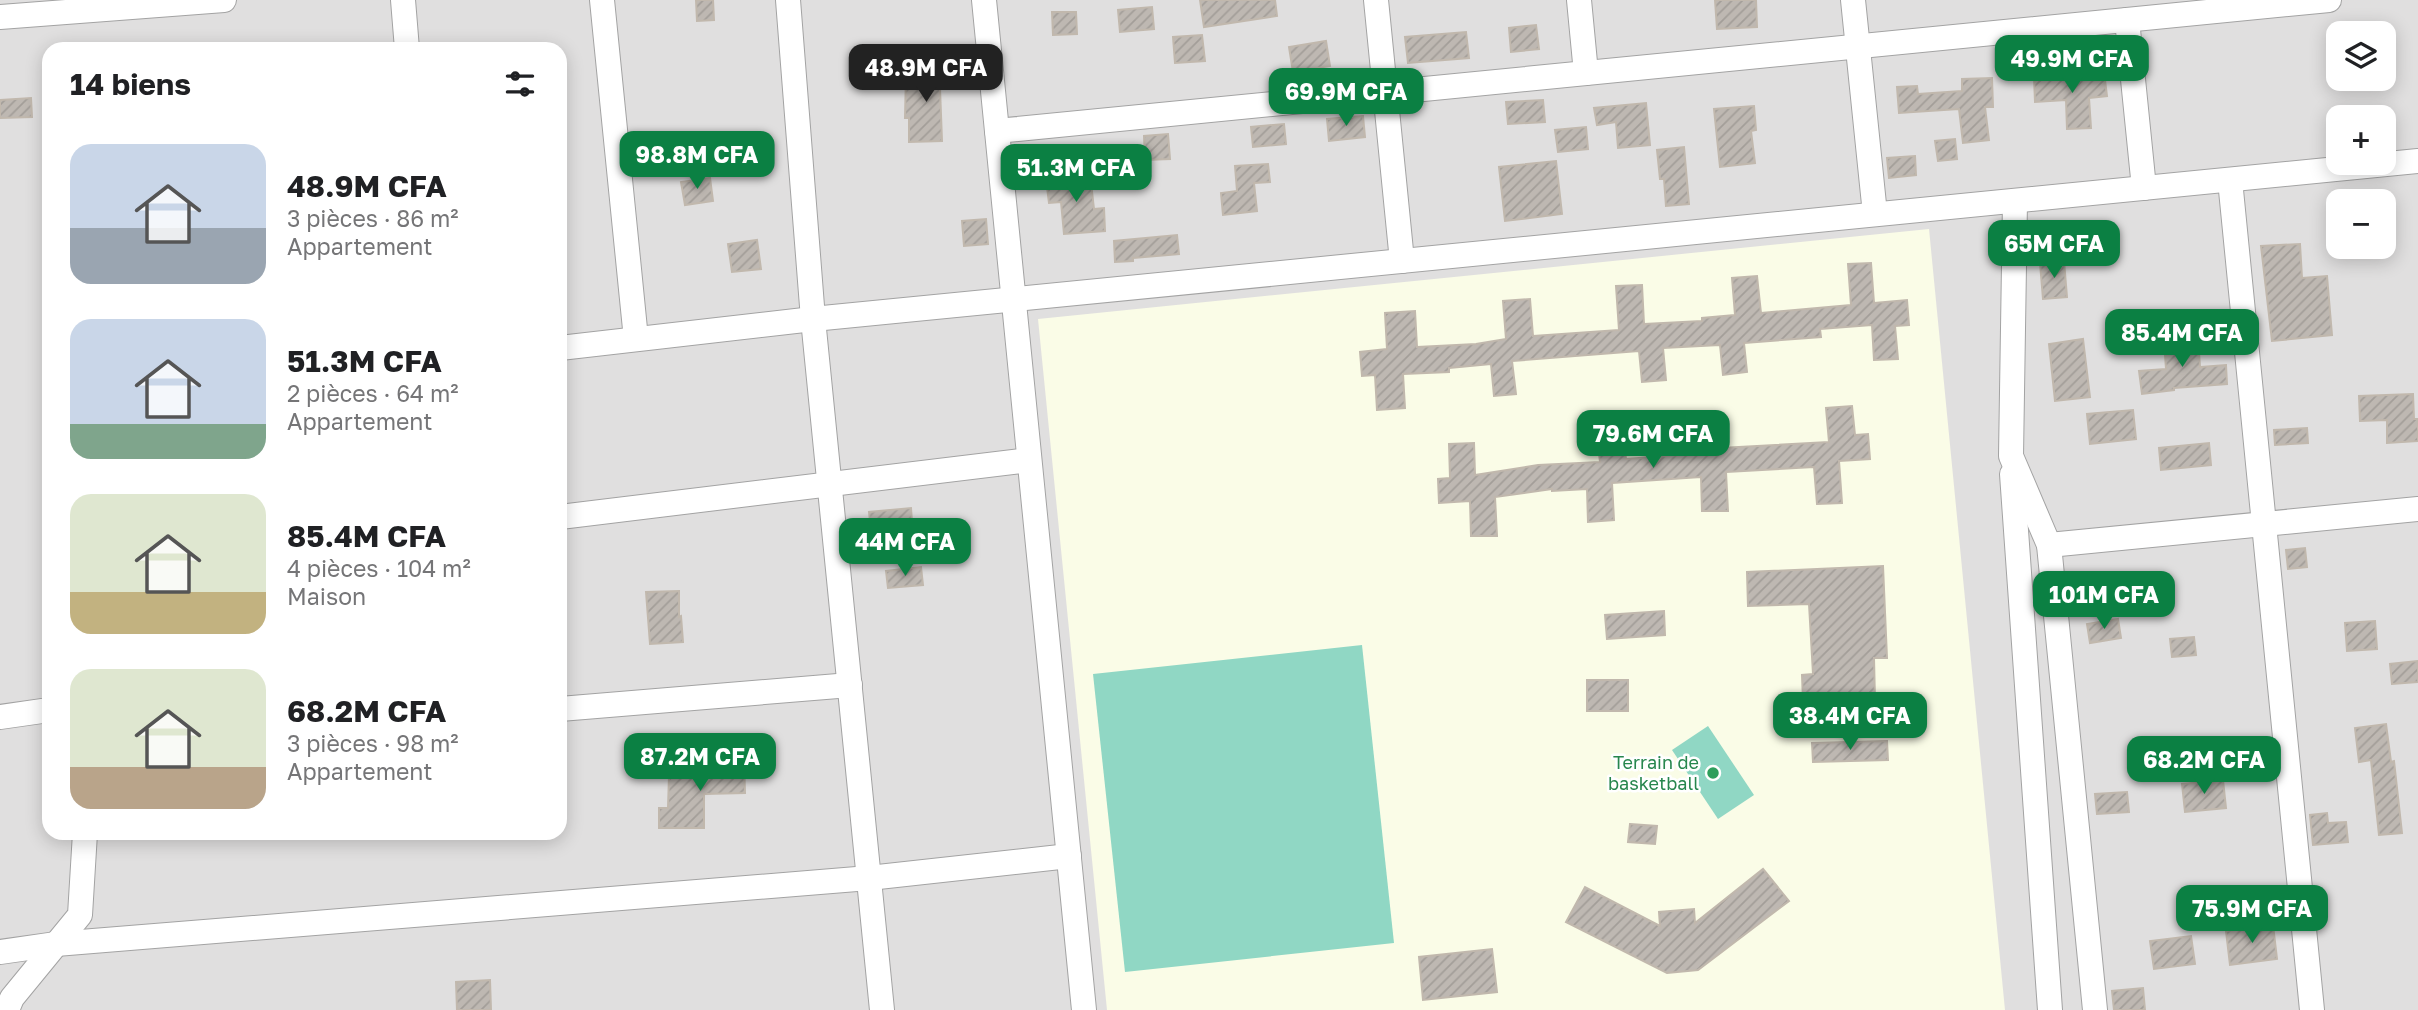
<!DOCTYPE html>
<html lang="fr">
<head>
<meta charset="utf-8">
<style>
  body { margin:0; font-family:"Golos Text",sans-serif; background:#f6f6f6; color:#202124; height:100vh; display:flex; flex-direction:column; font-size:26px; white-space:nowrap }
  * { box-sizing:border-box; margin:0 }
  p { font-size:23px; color:#757577 }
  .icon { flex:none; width:38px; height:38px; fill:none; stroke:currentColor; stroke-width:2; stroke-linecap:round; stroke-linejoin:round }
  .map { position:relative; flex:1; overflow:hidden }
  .side { position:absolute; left:42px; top:42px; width:525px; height:798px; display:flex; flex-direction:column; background:#fff; border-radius:21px; box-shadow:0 4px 18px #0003 }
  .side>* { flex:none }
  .controls { position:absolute; left:2326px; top:21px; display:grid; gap:14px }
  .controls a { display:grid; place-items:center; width:70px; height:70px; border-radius:14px; background:#fff; box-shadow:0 4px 18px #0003; font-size:35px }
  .price { position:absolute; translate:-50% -60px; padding:0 16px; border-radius:14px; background:#0b8043; color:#fff; font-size:23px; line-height:46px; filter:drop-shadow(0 2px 4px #0008) }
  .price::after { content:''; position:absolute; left:50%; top:42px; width:21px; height:16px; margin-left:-10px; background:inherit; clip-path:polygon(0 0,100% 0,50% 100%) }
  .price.active { background:#222; color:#fff }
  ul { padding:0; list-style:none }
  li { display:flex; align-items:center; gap:21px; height:175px; padding:0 28px }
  li span { display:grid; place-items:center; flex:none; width:196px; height:140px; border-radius:21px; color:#555 }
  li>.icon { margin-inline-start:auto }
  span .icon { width:84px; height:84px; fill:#fffc; stroke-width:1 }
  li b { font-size:30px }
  h2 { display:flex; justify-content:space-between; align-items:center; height:84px; padding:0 28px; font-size:30px }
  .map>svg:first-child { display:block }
  .residential { fill:#e0dfdf; fill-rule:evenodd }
  .education { fill:#fafce7 }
  .pitch { fill:#90d7c4 }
  .building { fill:url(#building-hatch); stroke:#c1b8ad; stroke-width:2 }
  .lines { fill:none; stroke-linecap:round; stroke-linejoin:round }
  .minor-casing { stroke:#a3a3a3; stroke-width:26 }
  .minor { stroke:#fff; stroke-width:24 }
  .leisure-dot { fill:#2e9e5b; stroke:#fff; stroke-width:2.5 }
  .labels { text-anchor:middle; stroke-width:5; stroke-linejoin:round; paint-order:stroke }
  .leisure-label { font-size:18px; fill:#27864d; stroke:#fff; text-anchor:end }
</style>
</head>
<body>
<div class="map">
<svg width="2418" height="1010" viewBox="0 0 2418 1010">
  <defs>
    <pattern id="building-hatch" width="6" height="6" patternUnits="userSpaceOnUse" patternTransform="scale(1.75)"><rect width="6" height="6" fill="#beb8b2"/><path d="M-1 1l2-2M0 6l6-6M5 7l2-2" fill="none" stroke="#a39e99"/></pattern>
  </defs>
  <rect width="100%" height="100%" fill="#f1efe9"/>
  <!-- residential -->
  <path class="residential" d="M 0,0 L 2418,0 L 2418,1010 L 0,1010 ZM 2338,33 L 2384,33 L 2384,79 L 2338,79 ZM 49,49 L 560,49 L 560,833 L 49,833 ZM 2338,117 L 2384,117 L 2384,163 L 2338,163 ZM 2338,201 L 2384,201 L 2384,247 L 2338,247 Z"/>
  <!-- education -->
  <path class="education" d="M 1929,229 L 2005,1010 L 1107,1010 L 1038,319 Z"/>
  <!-- pitch -->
  <g class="pitch">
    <path d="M 1362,645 L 1394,943 L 1125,972 L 1093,674 Z"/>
    <path d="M 1708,726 L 1754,795 L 1718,819 L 1672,750 Z"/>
  </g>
  <!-- building -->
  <g class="building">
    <path d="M 696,0 L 713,0 L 714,20 L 697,21 Z"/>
    <path d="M 1200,0 L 1275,0 L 1277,16 L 1204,27 Z"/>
    <path d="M 1715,0 L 1756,0 L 1757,27 L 1717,29 Z"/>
    <path d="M 1152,7 L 1154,29 L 1120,32 L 1118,10 Z"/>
    <path d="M 1052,12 L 1076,12 L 1077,34 L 1053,35 Z"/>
    <path d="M 1536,25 L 1539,49 L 1511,52 L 1509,28 Z"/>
    <path d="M 1466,32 L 1469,58 L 1408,63 L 1405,37 Z"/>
    <path d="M 1202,35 L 1205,61 L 1175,63 L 1173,37 Z"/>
    <path d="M 1326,41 L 1330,66 L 1293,72 L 1289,47 Z"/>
    <path d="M 889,46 L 892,73 L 856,76 L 853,50 Z"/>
    <path d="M 953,69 L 955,87 L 940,88 L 942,141 L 909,142 L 909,118 L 905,118 L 906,73 Z"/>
    <path d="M 2104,72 L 2107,96 L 2089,98 L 2091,128 L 2067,129 L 2066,100 L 2035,102 L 2034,77 Z"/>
    <path d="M 1992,78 L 1993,107 L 1985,107 L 1989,140 L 1963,143 L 1959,109 L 1899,113 L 1897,87 L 1917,86 L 1918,94 L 1962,91 L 1962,79 Z"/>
    <path d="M 31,98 L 32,117 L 0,118 L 0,100 Z"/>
    <path d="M 1543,100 L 1545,122 L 1508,124 L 1506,102 Z"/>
    <path d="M 1646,103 L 1650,145 L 1618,148 L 1616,122 L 1597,125 L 1594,108 Z"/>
    <path d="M 1754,106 L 1756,130 L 1751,131 L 1755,163 L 1720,167 L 1714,109 Z"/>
    <path d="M 1363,116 L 1365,137 L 1329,141 L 1327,119 Z"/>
    <path d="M 1284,124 L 1286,144 L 1253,147 L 1251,127 Z"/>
    <path d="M 1586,127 L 1588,149 L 1558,152 L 1555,130 Z"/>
    <path d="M 1168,134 L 1170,159 L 1145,160 L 1144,136 Z"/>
    <path d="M 1955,139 L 1957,159 L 1938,161 L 1935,141 Z"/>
    <path d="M 1684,147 L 1689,204 L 1666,206 L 1664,179 L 1660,179 L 1657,150 Z"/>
    <path d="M 1915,156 L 1916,175 L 1889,178 L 1887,158 Z"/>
    <path d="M 1556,161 L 1562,214 L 1505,221 L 1499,167 Z"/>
    <path d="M 1268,164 L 1270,182 L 1254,183 L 1257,211 L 1223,215 L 1221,193 L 1237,191 L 1235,166 Z"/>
    <path d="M 1090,174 L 1094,209 L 1104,208 L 1105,231 L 1064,234 L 1061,202 L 1049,203 L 1046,179 Z"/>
    <path d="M 710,178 L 713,201 L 685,205 L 681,182 Z"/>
    <path d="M 986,219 L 988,244 L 964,246 L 962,221 Z"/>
    <path d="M 1177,235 L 1179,254 L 1133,258 L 1133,261 L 1115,262 L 1114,241 Z"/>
    <path d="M 757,240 L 761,269 L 732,272 L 728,244 Z"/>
    <path d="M 2300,244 L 2302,278 L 2327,276 L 2332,335 L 2272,341 L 2261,246 Z"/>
    <path d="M 2064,261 L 2067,297 L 2043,299 L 2040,263 Z"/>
    <path d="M 1871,263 L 1874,303 L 1907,300 L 1909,325 L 1895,326 L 1898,359 L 1874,360 L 1872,325 L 1820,329 L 1821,337 L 1744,343 L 1747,372 L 1723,375 L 1720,345 L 1663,348 L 1666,380 L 1642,382 L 1639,351 L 1512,361 L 1516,394 L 1494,396 L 1491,364 L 1449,368 L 1449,372 L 1403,374 L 1405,408 L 1377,410 L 1375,375 L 1362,376 L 1360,352 L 1387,349 L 1385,313 L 1415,311 L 1417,347 L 1476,344 L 1506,339 L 1503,301 L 1530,299 L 1533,336 L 1619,330 L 1616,286 L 1642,285 L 1644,324 L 1702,321 L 1702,318 L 1735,315 L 1732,278 L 1757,276 L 1761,313 L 1851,305 L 1848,264 Z"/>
    <path d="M 2198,337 L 2200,367 L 2226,365 L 2227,384 L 2174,388 L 2174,390 L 2142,394 L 2139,371 L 2166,369 L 2164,340 Z"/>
    <path d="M 2083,339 L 2090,397 L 2055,401 L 2049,344 Z"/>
    <path d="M 2413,394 L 2414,419 L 2418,419 L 2418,441 L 2387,443 L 2387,420 L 2360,421 L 2359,396 Z"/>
    <path d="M 1852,406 L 1855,435 L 1868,434 L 1870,459 L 1839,461 L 1842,503 L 1817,504 L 1814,467 L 1726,472 L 1728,511 L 1702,511 L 1701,477 L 1612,483 L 1614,520 L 1588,522 L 1587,489 L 1552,491 L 1552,489 L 1495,497 L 1497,536 L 1471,536 L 1470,501 L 1439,503 L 1438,479 L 1450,478 L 1449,444 L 1474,443 L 1475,475 L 1538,465 L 1600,462 L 1596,428 L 1622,425 L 1626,459 L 1678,455 L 1675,422 L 1700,420 L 1702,449 L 1829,442 L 1826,408 Z"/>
    <path d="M 2133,410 L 2136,439 L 2090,444 L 2087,414 Z"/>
    <path d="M 2307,428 L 2308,443 L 2275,445 L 2274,430 Z"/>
    <path d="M 2209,443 L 2211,465 L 2161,470 L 2159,448 Z"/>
    <path d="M 911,508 L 913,536 L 872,540 L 869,512 Z"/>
    <path d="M 2305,548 L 2307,567 L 2288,569 L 2286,550 Z"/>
    <path d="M 1883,566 L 1887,658 L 1874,658 L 1875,700 L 1803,701 L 1802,675 L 1813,674 L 1809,604 L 1748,606 L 1747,572 Z"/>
    <path d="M 921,567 L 923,585 L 888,588 L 886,571 Z"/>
    <path d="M 679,591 L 679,617 L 681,616 L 683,642 L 650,644 L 646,592 Z"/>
    <path d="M 1664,611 L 1665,635 L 1607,639 L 1605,615 Z"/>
    <path d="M 2118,619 L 2121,638 L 2090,643 L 2087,624 Z"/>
    <path d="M 2375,621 L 2377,649 L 2347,651 L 2345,623 Z"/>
    <path d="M 2194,637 L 2196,655 L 2172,657 L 2170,639 Z"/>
    <path d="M 2418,661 L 2418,682 L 2392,684 L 2390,664 Z"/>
    <rect x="1587" y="680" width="41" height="31"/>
    <path d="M 2386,724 L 2391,762 L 2394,761 L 2402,833 L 2379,835 L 2371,760 L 2359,762 L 2355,728 Z"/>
    <path d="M 1887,741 L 1888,760 L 1813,762 L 1812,743 Z"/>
    <path d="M 2267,752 L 2270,770 L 2241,774 L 2239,756 Z"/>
    <path d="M 744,759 L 745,793 L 704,794 L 704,828 L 659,828 L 659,808 L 668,808 L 669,775 L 707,776 L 707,760 Z"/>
    <path d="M 2223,780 L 2226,808 L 2185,812 L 2182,784 Z"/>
    <path d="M 2127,792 L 2129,812 L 2097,814 L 2095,794 Z"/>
    <path d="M 2327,813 L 2328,823 L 2346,822 L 2348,842 L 2313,845 L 2310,815 Z"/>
    <path d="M 1630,824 L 1657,826 L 1655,844 L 1628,842 Z"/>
    <path d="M 1763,869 L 1789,901 L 1698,970 L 1667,973 L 1566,922 L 1585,887 L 1660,926 L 1659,912 L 1694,909 L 1695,923 Z"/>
    <path d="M 2273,925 L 2277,959 L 2230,965 L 2226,931 Z"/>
    <path d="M 2191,936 L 2195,964 L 2154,969 L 2150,941 Z"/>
    <path d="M 1492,949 L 1497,992 L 1423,1000 L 1419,957 Z"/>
    <path d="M 490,980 L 491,1010 L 457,1010 L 456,982 Z"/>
    <path d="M 2143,988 L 2145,1010 L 2114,1010 L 2112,991 Z"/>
  </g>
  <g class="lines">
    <defs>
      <g id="minor">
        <path d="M 403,0 L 407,49"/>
        <path d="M 602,0 L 636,339"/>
        <path d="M 788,0 L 813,319 L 882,1010"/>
        <path d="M 984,0 L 1084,1010"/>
        <path d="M 1376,0 L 1402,261"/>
        <path d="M 1579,0 L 1586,73"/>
        <path d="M 1853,0 L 1875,214"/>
        <path d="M 0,17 L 224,0"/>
        <path d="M 2127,20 L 2144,188"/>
        <path d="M 997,131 L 2329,0"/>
        <path d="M 2230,180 L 2312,1010"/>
        <path d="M 2015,201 L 2011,456 L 2049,545 L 2095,1010"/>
        <path d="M 560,348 L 813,319 L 2418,161"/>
        <path d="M 2012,474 L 2050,1010"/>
        <path d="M 560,517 L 1029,460"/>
        <path d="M 2049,545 L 2418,509"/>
        <path d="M 560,709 L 850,685"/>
        <path d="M 0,717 L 49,710"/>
        <path d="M 0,952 L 56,944 L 869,878 L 1069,856"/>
        <path d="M 7,1010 L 12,998 L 80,915 L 85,833"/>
      </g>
    </defs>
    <!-- minor casing -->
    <use href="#minor" class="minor-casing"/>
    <!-- minor -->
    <use href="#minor" class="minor"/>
  </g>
  <!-- markers -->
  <circle class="leisure-dot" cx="1713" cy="773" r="7"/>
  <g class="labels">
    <!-- leisure labels -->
    <g class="leisure-label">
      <text x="1699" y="769">Terrain de<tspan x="1699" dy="21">basketball</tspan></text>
    </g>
  </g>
</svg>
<div class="controls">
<a><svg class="icon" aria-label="layers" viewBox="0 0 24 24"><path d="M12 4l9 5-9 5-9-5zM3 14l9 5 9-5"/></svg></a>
<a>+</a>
<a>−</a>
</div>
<b class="price" style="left:2072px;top:95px">49.9M CFA</b>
<b class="price active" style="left:926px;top:104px">48.9M CFA</b>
<b class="price" style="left:1346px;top:128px">69.9M CFA</b>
<b class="price" style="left:697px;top:191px">98.8M CFA</b>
<b class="price" style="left:1076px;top:204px">51.3M CFA</b>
<b class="price" style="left:2054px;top:280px">65M CFA</b>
<b class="price" style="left:2182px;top:369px">85.4M CFA</b>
<b class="price" style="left:1653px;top:470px">79.6M CFA</b>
<b class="price" style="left:905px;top:578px">44M CFA</b>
<b class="price" style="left:2104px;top:631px">101M CFA</b>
<b class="price" style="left:1850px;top:752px">38.4M CFA</b>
<b class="price" style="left:700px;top:793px">87.2M CFA</b>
<b class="price" style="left:2204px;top:796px">68.2M CFA</b>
<b class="price" style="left:2252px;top:945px">75.9M CFA</b>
<section class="side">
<h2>14 biens<svg class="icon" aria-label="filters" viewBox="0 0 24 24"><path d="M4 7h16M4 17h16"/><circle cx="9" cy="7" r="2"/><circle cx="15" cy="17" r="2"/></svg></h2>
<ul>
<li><span style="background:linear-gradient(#c9d6e8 60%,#9aa5b1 0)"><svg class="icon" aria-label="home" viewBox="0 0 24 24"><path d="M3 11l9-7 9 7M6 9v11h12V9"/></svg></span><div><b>48.9M CFA</b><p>3 pièces · 86 m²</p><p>Appartement</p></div></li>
<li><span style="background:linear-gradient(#c9d6e8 75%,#7fa58c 0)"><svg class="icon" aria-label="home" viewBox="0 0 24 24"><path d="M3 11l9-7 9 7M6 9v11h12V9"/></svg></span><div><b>51.3M CFA</b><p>2 pièces · 64 m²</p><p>Appartement</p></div></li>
<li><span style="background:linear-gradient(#dfe7d0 70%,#c2b280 0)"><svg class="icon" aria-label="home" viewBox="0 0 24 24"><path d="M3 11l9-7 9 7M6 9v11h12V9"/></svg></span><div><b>85.4M CFA</b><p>4 pièces · 104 m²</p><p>Maison</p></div></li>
<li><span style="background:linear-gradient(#dfe7d0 70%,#b9a48a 0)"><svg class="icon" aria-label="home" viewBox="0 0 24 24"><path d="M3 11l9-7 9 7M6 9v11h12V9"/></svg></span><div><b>68.2M CFA</b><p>3 pièces · 98 m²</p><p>Appartement</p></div></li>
</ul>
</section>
</div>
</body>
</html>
